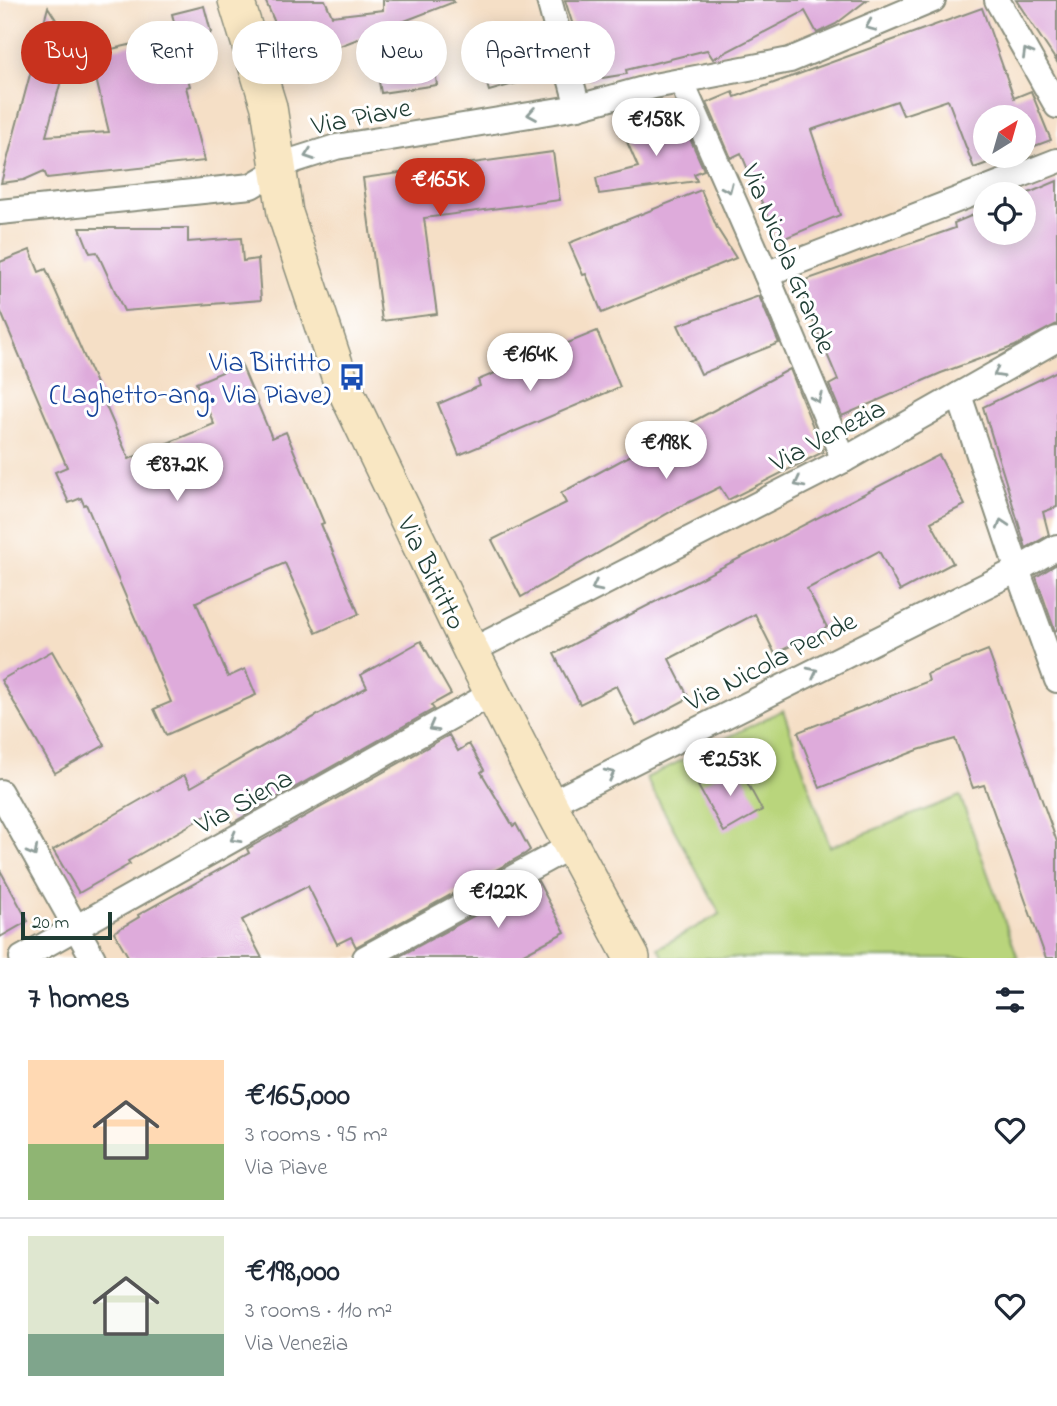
<!DOCTYPE html>
<html lang="en">
<head>
<meta charset="utf-8">
<style>
  body { margin:0; font-family:"Indie Flower",sans-serif; background:#f6f6f7; color:#1f2937; height:100vh; display:flex; flex-direction:column; font-size:26px; white-space:nowrap }
  * { box-sizing:border-box; margin:0 }
  p { font-size:23px; color:#747a83 }
  .icon { flex:none; width:38px; height:38px; fill:none; stroke:currentColor; stroke-width:2; stroke-linecap:round; stroke-linejoin:round }
  .map { position:relative; height:958px; overflow:hidden }
  .drawer { display:flex; flex-direction:column; background:#fff; flex:1 }
  .drawer>* { flex:none }
  .top-card { position:absolute; left:21px; top:21px; width:700px; height:63px; display:flex; gap:14px }
  .needle { width:46px; rotate:37deg }
  .fabs { position:absolute; left:973px; top:105px; display:grid; gap:14px }
  .fabs a { display:grid; place-items:center; width:63px; height:63px; border-radius:50%; background:#fff; box-shadow:0 4px 18px #0003; font-size:35px }
  .scale { position:absolute; left:21px; bottom:18px; width:91px; box-sizing:border-box; padding-left:7px; border:4px solid #1f3d34; border-top:0; font-size:19px; line-height:24px; white-space:nowrap; color:#1f3d34; -webkit-text-stroke:5px #fff; paint-order:stroke }
  .price { position:absolute; translate:-50% -60px; padding:0 16px; border-radius:24px; background:#fff; color:#222; font-size:23px; line-height:46px; filter:drop-shadow(0 2px 4px #0008) }
  .price::after { content:''; position:absolute; left:50%; top:42px; width:21px; height:16px; margin-left:-10px; background:inherit; clip-path:polygon(0 0,100% 0,50% 100%) }
  .price.on { background:#c8321e; color:#fff }
  ul { padding:0; list-style:none }
  li { display:flex; align-items:center; gap:21px; height:175px; padding:0 28px }
  li+li { border-top:2px solid #e0e1e3 }
  li span { display:grid; place-items:center; flex:none; width:196px; height:140px; border-radius:0px; color:#555 }
  li>.icon { margin-inline-start:auto }
  span .icon { width:84px; height:84px; fill:#fffc; stroke-width:1 }
  li b { font-size:30px }
  h2 { display:flex; justify-content:space-between; align-items:center; height:84px; padding:0 28px; font-size:30px }
  .pill { padding:0 24px; border-radius:32px; background:#fff; box-shadow:0 4px 18px #0003; font-size:24px; line-height:63px }
  .pill.on { background:#c8321e; color:#fff }
  .map>svg:first-child { display:block }
  .green { fill:#b9d57c; stroke:#6c8958; stroke-width:2 }
  .building { fill:#deabdb }
  .lines { fill:none; stroke-linecap:round; stroke-linejoin:round }
  .street-casing { stroke:#8a8e7d; stroke-width:28 }
  .secondary-casing { stroke:#8a8e7d; stroke-width:38 }
  .street { stroke:#fff; stroke-width:24 }
  .secondary { stroke:#f9e7c3; stroke-width:35 }
  .oneway { stroke:#8f9e9a }
  .labels { text-anchor:middle; stroke-width:6; stroke-linejoin:round; paint-order:stroke }
  .street-label { font-size:28px; fill:#1f3d34; stroke:#fff }
  .transit-label { font-size:28px; fill:#164399; stroke:#fff; text-anchor:end }
</style>
</head>
<body>
<div class="map">
<svg width="1057" height="958" viewBox="0 0 1057 958">
  <rect width="100%" height="100%" fill="#fff"/>
  <filter id="ink" filterUnits="userSpaceOnUse"><feTurbulence type="fractalNoise" baseFrequency=".0143" numOctaves="2"/><feDisplacementMap in="SourceGraphic" scale="14" xChannelSelector="R" yChannelSelector="G"/><feConvolveMatrix kernelMatrix="1 2 1 2 8 2 1 2 1" color-interpolation-filters="sRGB"/></filter>
  <filter id="wash" filterUnits="userSpaceOnUse"><feTurbulence type="fractalNoise" baseFrequency=".00686" numOctaves="4" result="noise"/><feDisplacementMap in="SourceGraphic" scale="28" xChannelSelector="R" yChannelSelector="G"/><feGaussianBlur stdDeviation="1.57" result="paint"/><feColorMatrix in="noise" values="0 0 0 0 0 0 0 0 0 0 0 0 0 0 0 0 0 1.4 0 .05"/><feComposite in="paint" operator="in"/></filter>
  <g filter="url(#wash)">
    <rect width="100%" height="100%" fill="#f5dfc6"/>
    <!-- green -->
    <path class="green" d="M 783,710 L 830,847 L 960,796 L 1018,958 L 664,958 L 658,948 L 720,914 L 646,778 Z"/>
    <g id="blocks">
      <!-- building -->
      <g class="building">
        <path d="M 265,0 L 325,0 L 332,16 L 383,10 L 383,0 L 453,0 L 454,2 L 293,64 Z"/>
        <path d="M 565,0 L 867,0 L 836,24 L 817,33 L 805,11 L 713,59 L 707,50 L 626,70 L 627,74 L 590,80 Z"/>
        <path d="M 1016,0 L 1057,0 L 1057,62 Z"/>
        <path d="M 204,6 L 211,32 L 206,40 L 186,46 L 192,70 L 186,72 L 190,86 L 186,87 L 205,161 L 47,178 L 44,171 L 24,180 L 1,183 L 48,7 L 71,44 L 46,136 L 109,132 L 90,54 L 177,34 L 172,14 Z"/>
        <path d="M 982,8 L 1014,98 L 1031,91 L 1051,140 L 1024,150 L 1024,117 L 985,117 L 985,156 L 1007,156 L 974,168 L 948,100 L 903,115 L 897,101 L 811,130 L 840,215 L 778,241 L 741,153 L 731,158 L 707,103 L 733,92 L 735,97 Z"/>
        <path d="M 517,31 L 531,79 L 489,91 L 475,43 Z"/>
        <path d="M 433,56 L 437,85 L 381,93 L 377,70 Z"/>
        <path d="M 680,116 L 704,170 L 694,174 L 697,181 L 599,194 L 596,178 L 638,167 L 624,135 L 663,117 L 665,122 Z"/>
        <path d="M 553,152 L 560,200 L 424,218 L 437,314 L 382,321 L 363,178 Z"/>
        <path d="M 1057,181 L 1057,324 L 1015,346 L 941,373 L 842,416 L 829,385 L 838,380 L 797,283 L 955,228 L 954,223 L 985,210 L 985,233 L 1024,233 L 1024,195 Z"/>
        <path d="M 701,190 L 717,228 L 736,258 L 602,313 L 586,274 L 583,275 L 569,243 Z"/>
        <path d="M 80,228 L 188,228 L 188,242 L 241,238 L 243,261 L 258,259 L 261,300 L 124,311 L 97,252 L 90,253 Z"/>
        <path d="M 30,250 L 39,272 L 46,269 L 129,459 L 214,424 L 196,383 L 241,364 L 272,438 L 286,432 L 324,523 L 321,524 L 359,614 L 316,633 L 285,563 L 196,602 L 228,677 L 245,669 L 256,695 L 166,735 L 154,709 L 171,702 L 86,504 L 84,505 L 81,498 L 69,503 L 55,472 L 67,467 L 0,310 L 0,262 Z"/>
        <path d="M 759,296 L 779,343 L 701,374 L 678,325 Z"/>
        <path d="M 597,331 L 620,387 L 459,455 L 438,404 L 480,386 L 478,380 Z"/>
        <path d="M 790,369 L 823,452 L 728,500 L 720,487 L 679,507 L 521,597 L 492,540 L 566,503 L 561,493 Z"/>
        <path d="M 1057,371 L 1057,507 L 1043,512 L 1049,535 L 1026,548 L 983,407 Z"/>
        <path d="M 939,455 L 965,505 L 931,522 L 953,563 L 900,591 L 879,551 L 807,589 L 827,627 L 775,654 L 755,614 L 669,659 L 689,698 L 636,726 L 616,686 L 580,704 L 554,654 Z"/>
        <path d="M 1057,564 L 1057,630 L 1055,631 L 1036,577 Z"/>
        <path d="M 421,641 L 451,694 L 431,705 L 434,709 L 232,823 L 226,813 L 211,821 L 207,815 L 128,861 L 130,864 L 79,893 L 53,850 L 184,775 L 191,787 L 367,687 L 361,675 Z"/>
        <path d="M 988,650 L 1057,842 L 1057,958 L 1046,958 L 984,785 L 973,788 L 955,739 L 918,750 L 820,788 L 798,732 L 929,681 L 927,674 Z"/>
        <path d="M 52,651 L 105,745 L 55,773 L 1,680 Z"/>
        <path d="M 449,735 L 458,751 L 469,744 L 484,770 L 481,772 L 513,826 L 516,824 L 530,850 L 525,854 L 356,947 L 351,937 L 337,944 L 308,886 L 242,920 L 262,958 L 129,958 L 114,932 L 139,917 L 138,915 L 249,853 L 247,849 Z"/>
        <path d="M 737,764 L 762,810 L 724,832 L 698,786 Z"/>
        <path d="M 0,870 L 28,921 L 0,937 Z"/>
        <path d="M 538,881 L 565,932 L 516,958 L 396,958 Z"/>
      </g>
    </g>
  </g>
  <g filter="url(#ink)">
    <use href="#blocks" fill-opacity="0" stroke="#8a8e7d" stroke-width="2"/>
    <g class="lines">
      <defs>
        <g id="street">
          <path d="M 549,0 L 578,107"/>
          <path d="M 997,0 L 1057,106"/>
          <path d="M 681,81 L 766,274 L 844,460"/>
          <path d="M 0,212 L 251,186 L 295,160 L 336,147 L 578,107 L 654,86 L 790,60 L 933,0"/>
          <path d="M 766,274 L 1057,161"/>
          <path d="M 959,395 L 1022,583 L 1057,680"/>
          <path d="M 471,651 L 844,460 L 1057,339"/>
          <path d="M 0,792 L 93,958"/>
          <path d="M 549,804 L 1017,570 L 1057,547"/>
          <path d="M 22,958 L 493,693"/>
          <path d="M 365,958 L 571,846"/>
        </g>
        <path id="secondary" d="M 236,0 L 269,107 L 285,213 L 340,379 L 471,651 L 549,804 L 632,958"/>
      </defs>
      <!-- street casing -->
      <use href="#street" class="street-casing"/>
      <!-- secondary casing -->
      <use href="#secondary" class="secondary-casing"/>
      <!-- street -->
      <use href="#street" class="street"/>
      <!-- secondary -->
      <use href="#secondary" class="secondary"/>
    </g>
    <!-- one-way arrows -->
    <defs><path id="oneway-chevron" d="M-2-3.5L2.5 0L-2 3.5" fill="none" stroke-width="1.6" stroke-linecap="round" stroke-linejoin="round" transform="scale(1.75)"/></defs>
    <g class="oneway">
      <use href="#oneway-chevron" transform="translate(870 26) rotate(157)"/>
      <use href="#oneway-chevron" transform="translate(1027 53) rotate(-120)"/>
      <use href="#oneway-chevron" transform="translate(532 114) rotate(170)"/>
      <use href="#oneway-chevron" transform="translate(309 155) rotate(161)"/>
      <use href="#oneway-chevron" transform="translate(728 188) rotate(66)"/>
      <use href="#oneway-chevron" transform="translate(998 373) rotate(150)"/>
      <use href="#oneway-chevron" transform="translate(817 398) rotate(67)"/>
      <use href="#oneway-chevron" transform="translate(799 483) rotate(153)"/>
      <use href="#oneway-chevron" transform="translate(1002 524) rotate(-108)"/>
      <use href="#oneway-chevron" transform="translate(596 587) rotate(153)"/>
      <use href="#oneway-chevron" transform="translate(813 672) rotate(-27)"/>
      <use href="#oneway-chevron" transform="translate(433 727) rotate(151)"/>
      <use href="#oneway-chevron" transform="translate(610 774) rotate(-27)"/>
      <use href="#oneway-chevron" transform="translate(235 838) rotate(151)"/>
      <use href="#oneway-chevron" transform="translate(33 852) rotate(61)"/>
    </g>
  </g>
  <!-- icons -->
  <defs>
    <symbol id="bus-bare" viewBox="-9 -9 18 18"><path d="M-5-6H5V4H4V6H2V4H-2V6H-4V4H-5ZM-3.5-4V0h7V-4ZM-3.5 1.2v1.5H-2V1.2ZM2 1.2v1.5H3.5V1.2Z" fill="#1a4fb4" stroke="#fff" stroke-width="2.5" paint-order="stroke"/></symbol>
  </defs>
  <g fill-rule="evenodd">
    <use href="#bus-bare" x="333" y="358" width="38" height="38"/>
  </g>
  <g class="labels">
    <!-- street labels -->
    <g class="street-label">
      <text transform="translate(361 115) rotate(-11)" y="10">Via Piave</text>
      <text transform="translate(790 258) rotate(67)" y="10">Via Nicola Grande</text>
      <text transform="translate(827 434) rotate(-28)" y="10">Via Venezia</text>
      <text transform="translate(433 572) rotate(64)" y="10">Via Bitritto</text>
      <text transform="translate(770 660) rotate(-27)" y="10">Via Nicola Pende</text>
      <text transform="translate(243 800) rotate(-29)" y="10">Via Siena</text>
    </g>
    <!-- transit labels -->
    <g class="transit-label">
      <text x="331" y="371">Via Bitritto<tspan x="331" dy="32">(Laghetto-ang. Via Piave)</tspan></text>
    </g>
  </g>
</svg>
<div class="fabs">
<a><svg class="needle" viewBox="-14 -14 28 28"><path d="M0-13l5 13h-10z" fill="#e53935"/><path d="M0 13l5-13h-10z" fill="#747a83"/></svg></a>
<a><svg class="icon" aria-label="locate" viewBox="0 0 24 24"><circle cx="12" cy="12" r="6"/><path d="M12 2v4M12 18v4M2 12h4M18 12h4"/></svg></a>
</div>
<div class="scale">20 m</div>
<b class="price" style="left:656px;top:158px">€158K</b>
<b class="price on" style="left:440px;top:218px">€165K</b>
<b class="price" style="left:530px;top:393px">€164K</b>
<b class="price" style="left:666px;top:481px">€198K</b>
<b class="price" style="left:177px;top:503px">€87.2K</b>
<b class="price" style="left:730px;top:798px">€253K</b>
<b class="price" style="left:498px;top:930px">€122K</b>
<div class="top-card">
<a class="pill on">Buy</a>
<a class="pill">Rent</a>
<a class="pill">Filters</a>
<a class="pill">New</a>
<a class="pill">Apartment</a>
</div>
</div>
<section class="drawer">
<h2>7 homes<svg class="icon" aria-label="filters" viewBox="0 0 24 24"><path d="M4 7h16M4 17h16"/><circle cx="9" cy="7" r="2"/><circle cx="15" cy="17" r="2"/></svg></h2>
<ul>
<li><span style="background:linear-gradient(#ffd9b3 60%,#8fb573 0)"><svg class="icon" aria-label="home" viewBox="0 0 24 24"><path d="M3 11l9-7 9 7M6 9v11h12V9"/></svg></span><div><b>€165,000</b><p>3 rooms · 95 m²</p><p>Via Piave</p></div><svg class="icon" aria-label="heart" viewBox="0 0 24 24"><path d="M12 20l-8-8c-3-5 5-10 8-4 3-6 11-1 8 4z"/></svg></li>
<li><span style="background:linear-gradient(#dfe7d0 70%,#7fa58c 0)"><svg class="icon" aria-label="home" viewBox="0 0 24 24"><path d="M3 11l9-7 9 7M6 9v11h12V9"/></svg></span><div><b>€198,000</b><p>3 rooms · 110 m²</p><p>Via Venezia</p></div><svg class="icon" aria-label="heart" viewBox="0 0 24 24"><path d="M12 20l-8-8c-3-5 5-10 8-4 3-6 11-1 8 4z"/></svg></li>
</ul>
</section>
</body>
</html>
